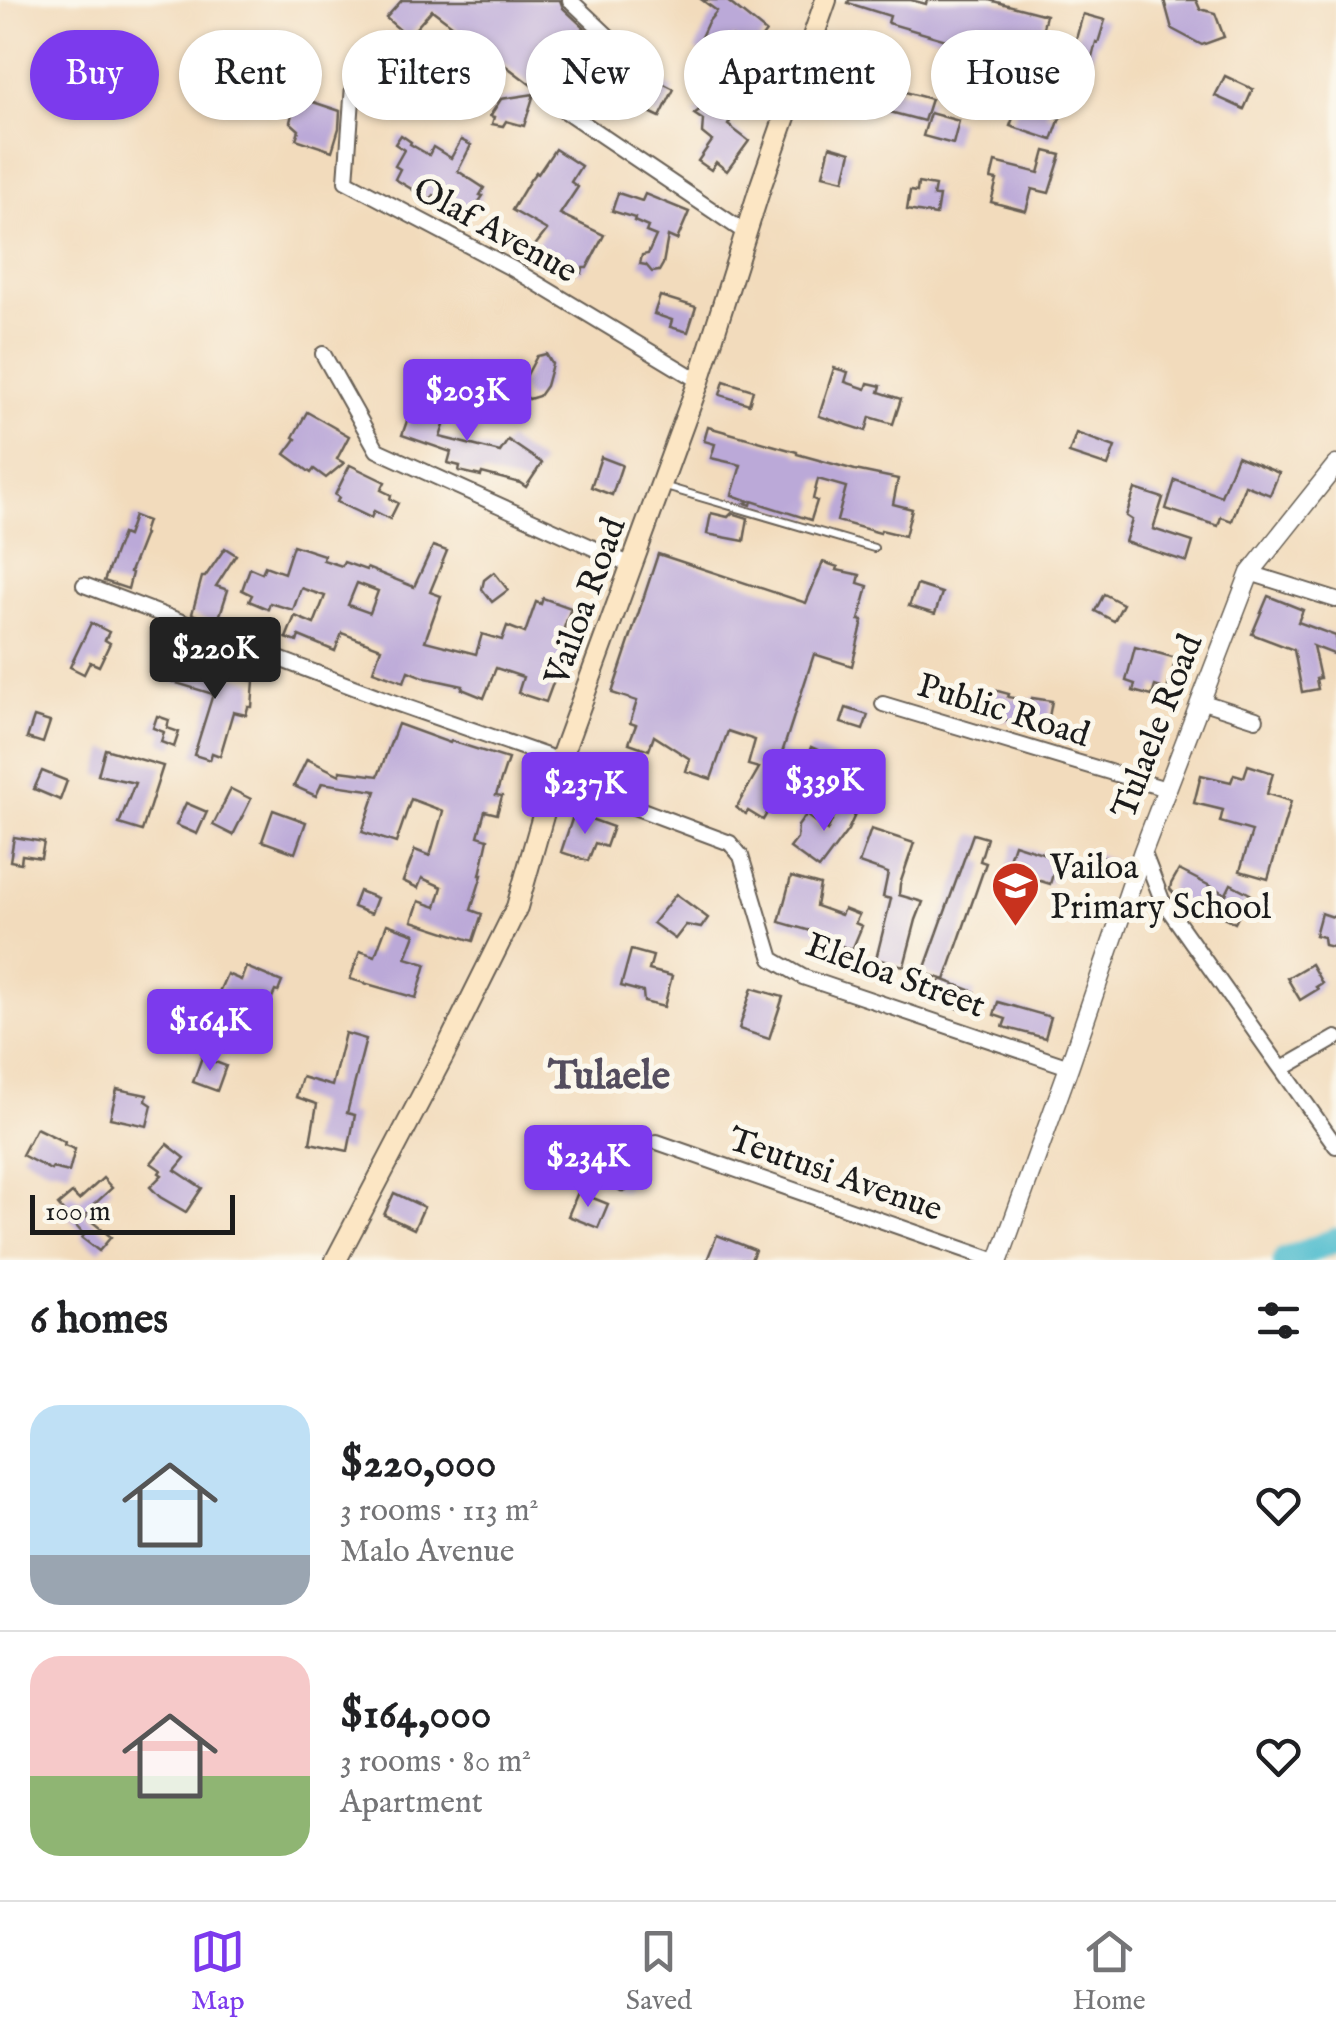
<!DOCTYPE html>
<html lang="en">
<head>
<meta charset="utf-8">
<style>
  body { margin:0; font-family:"IM FELL English",serif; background:#f6f6f6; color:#202124; height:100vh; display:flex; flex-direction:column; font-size:38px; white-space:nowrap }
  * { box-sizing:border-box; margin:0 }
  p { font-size:32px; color:#757577 }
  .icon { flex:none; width:55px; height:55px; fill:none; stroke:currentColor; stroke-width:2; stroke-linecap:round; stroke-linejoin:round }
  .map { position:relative; height:1260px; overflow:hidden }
  .panel { display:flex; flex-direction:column; background:#fff; flex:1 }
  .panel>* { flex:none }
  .guide { position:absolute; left:30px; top:30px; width:1278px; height:90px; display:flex; gap:20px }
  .scale { position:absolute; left:30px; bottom:25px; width:205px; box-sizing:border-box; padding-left:10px; border:5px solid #1c1c1c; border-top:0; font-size:28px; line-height:35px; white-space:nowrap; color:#1c1c1c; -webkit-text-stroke:8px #fbf7ec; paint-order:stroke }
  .price { position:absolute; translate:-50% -85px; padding:0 22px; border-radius:10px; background:#7c3aed; color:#fff; font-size:32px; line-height:65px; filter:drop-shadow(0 2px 5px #0008) }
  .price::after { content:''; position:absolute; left:50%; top:60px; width:30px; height:22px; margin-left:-15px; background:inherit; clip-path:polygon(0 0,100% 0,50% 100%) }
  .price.selected { background:#222; color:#fff }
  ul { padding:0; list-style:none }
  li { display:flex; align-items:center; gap:30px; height:250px; padding:0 30px }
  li+li { border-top:2px solid #e0e0e0 }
  li span { display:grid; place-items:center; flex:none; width:280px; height:200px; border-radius:30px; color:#555 }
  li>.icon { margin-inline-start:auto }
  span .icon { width:120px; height:120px; fill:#fffc; stroke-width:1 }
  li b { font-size:42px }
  h2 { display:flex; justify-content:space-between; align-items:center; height:120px; padding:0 30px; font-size:42px }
  .chip { padding:0 35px; border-radius:45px; background:#fff; box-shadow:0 2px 8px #0004; font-size:35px; line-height:90px }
  .chip.selected { background:#7c3aed; color:#fff }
  .tabs { display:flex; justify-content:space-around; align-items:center; height:140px; border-top:2px solid #e0e0e0; background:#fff; font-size:28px; color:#757577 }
  .tabs a { display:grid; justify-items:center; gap:5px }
  .tabs .selected { color:#7c3aed }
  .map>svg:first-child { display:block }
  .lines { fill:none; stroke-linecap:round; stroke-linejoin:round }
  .river { stroke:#53becf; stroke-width:25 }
  .building { fill:#bba9d8; fill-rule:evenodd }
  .service-casing { stroke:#675f54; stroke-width:10 }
  .minor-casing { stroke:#675f54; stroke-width:18 }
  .tertiary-casing { stroke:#675f54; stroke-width:21 }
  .secondary-casing { stroke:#675f54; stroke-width:24 }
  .service { stroke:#fff; stroke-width:6 }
  .minor { stroke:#fff; stroke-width:14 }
  .tertiary { stroke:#fff; stroke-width:18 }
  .secondary { stroke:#fce6c4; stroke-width:20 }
  .labels { text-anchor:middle; stroke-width:10; stroke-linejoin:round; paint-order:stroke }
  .street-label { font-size:35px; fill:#1c1c1c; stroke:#fbf7ec }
  .poi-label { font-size:35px; fill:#1c1c1c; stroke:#fbf7ec; text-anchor:start }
  .quarter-label { font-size:40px; font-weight:bold; fill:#544d5e; stroke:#fbf7ec }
</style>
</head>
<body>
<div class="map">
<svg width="1336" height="1260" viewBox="0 0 1336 1260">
  <rect width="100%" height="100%" fill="#fbf7ec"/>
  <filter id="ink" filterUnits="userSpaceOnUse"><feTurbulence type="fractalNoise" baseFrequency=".01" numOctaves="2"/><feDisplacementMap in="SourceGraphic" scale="20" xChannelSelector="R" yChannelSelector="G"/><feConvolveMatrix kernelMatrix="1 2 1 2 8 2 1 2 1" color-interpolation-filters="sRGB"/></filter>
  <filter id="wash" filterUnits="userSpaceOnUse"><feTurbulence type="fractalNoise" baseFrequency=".0048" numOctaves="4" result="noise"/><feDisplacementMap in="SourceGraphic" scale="40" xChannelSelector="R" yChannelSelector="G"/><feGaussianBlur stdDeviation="2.25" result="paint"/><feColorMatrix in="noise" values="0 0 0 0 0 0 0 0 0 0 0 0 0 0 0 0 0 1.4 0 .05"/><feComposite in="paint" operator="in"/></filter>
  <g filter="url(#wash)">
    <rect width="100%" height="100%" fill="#f2dbbc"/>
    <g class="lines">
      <!-- river -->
      <path class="river" d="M 1285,1260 L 1336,1240"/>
    </g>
    <g id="blocks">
      <!-- building -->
      <g class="building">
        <path d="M 402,0 L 560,0 L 563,8 L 593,36 L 547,97 L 432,10 L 408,37 L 386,18 Z"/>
        <path d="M 702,0 L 726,0 L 766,32 L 751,52 L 733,37 L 717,72 L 698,63 L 702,53 L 695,50 L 708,22 L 717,11 Z"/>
        <path d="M 849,0 L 911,0 L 926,4 L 927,0 L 989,0 L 1046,15 L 1042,32 L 1032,29 L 1026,52 L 1046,57 L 1049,44 L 1073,50 L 1083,14 L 1105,20 L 1098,43 L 1096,42 L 1086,81 L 888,23 L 890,16 L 848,3 Z"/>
        <path d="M 1164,0 L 1196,0 L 1200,9 L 1215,13 L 1224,37 L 1202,45 L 1172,29 Z"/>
        <path d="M 861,59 L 903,72 L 898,90 L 931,99 L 924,121 L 848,101 Z"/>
        <path d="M 611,64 L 641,89 L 648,76 L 674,89 L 660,117 L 622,99 L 612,111 L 588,92 Z"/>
        <path d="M 289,65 L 300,71 L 286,94 L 276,88 Z"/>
        <path d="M 1225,76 L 1253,89 L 1244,109 L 1215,96 Z"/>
        <path d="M 727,89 L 743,98 L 728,125 L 749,141 L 727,171 L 716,162 L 711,170 L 698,161 L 712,141 L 702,133 L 703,120 L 694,114 Z"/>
        <path d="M 534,94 L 524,126 L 506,121 L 503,126 L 492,124 L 494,117 L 490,116 L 501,99 Z"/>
        <path d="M 292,95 L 340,111 L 339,128 L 332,151 L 296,139 L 299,130 L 290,122 L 292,114 L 286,112 Z"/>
        <path d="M 1021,96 L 1049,106 L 1046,114 L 1060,118 L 1052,140 L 1010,126 Z"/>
        <path d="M 930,113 L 959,121 L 953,144 L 923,136 Z"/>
        <path d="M 401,135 L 411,142 L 410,144 L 429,155 L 433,147 L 451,158 L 461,140 L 471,145 L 458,171 L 484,188 L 480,195 L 483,196 L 470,215 L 466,213 L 461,221 L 450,215 L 455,207 L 434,195 L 430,200 L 395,179 L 400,169 L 395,166 L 404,150 L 395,144 Z"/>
        <path d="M 830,146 L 851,152 L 844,180 L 823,175 Z"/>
        <path d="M 555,149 L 581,166 L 571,182 L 578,187 L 560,214 L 604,235 L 587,268 L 583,268 L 582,273 L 569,265 L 562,275 L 530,252 L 547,230 L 512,210 L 530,180 L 536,172 L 538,174 Z"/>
        <path d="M 1045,151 L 1061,155 L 1049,193 L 1032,189 L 1026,211 L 991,202 L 997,180 L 991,179 L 995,162 L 1039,173 Z"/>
        <path d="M 918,183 L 935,186 L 933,196 L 939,196 L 936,215 L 907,210 L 910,191 L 917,192 Z"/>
        <path d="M 618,193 L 642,201 L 645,194 L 689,212 L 677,240 L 668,236 L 663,264 L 659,271 L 652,272 L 646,265 L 640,264 L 642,255 L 648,254 L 656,236 L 646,232 L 648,227 L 634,221 L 635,218 L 612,211 Z"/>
        <path d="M 660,296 L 696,307 L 688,332 L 670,327 L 672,320 L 654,314 Z"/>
        <path d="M 546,354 L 552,364 L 546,386 L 539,396 L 529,399 L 524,395 L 521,386 L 537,356 Z"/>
        <path d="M 462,365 L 509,378 L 503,399 L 497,397 L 495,403 L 490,401 L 488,406 L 453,396 Z"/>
        <path d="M 834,368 L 848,372 L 845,382 L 866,389 L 868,383 L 881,386 L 879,392 L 901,399 L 893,424 L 870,417 L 866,431 L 819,416 Z"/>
        <path d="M 724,381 L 753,390 L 749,404 L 720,395 Z"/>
        <path d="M 418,390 L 452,402 L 440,437 L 500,452 L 508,440 L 542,463 L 526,487 L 520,483 L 482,473 L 481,476 L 459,471 L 460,466 L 448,463 L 451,452 L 402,435 Z"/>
        <path d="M 307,412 L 349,436 L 337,459 L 344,463 L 326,478 L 314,469 L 311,473 L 285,454 L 296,439 L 293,437 Z"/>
        <path d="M 708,427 L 797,452 L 797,454 L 855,470 L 898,479 L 893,504 L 912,509 L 905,536 L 881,530 L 880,533 L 837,521 L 846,487 L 818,479 L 813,499 L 817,501 L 811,520 L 752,501 L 751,505 L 745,503 L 749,501 L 732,495 L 741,465 L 711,458 L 715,444 L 704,441 Z"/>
        <path d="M 1076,433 L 1115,447 L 1108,466 L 1069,453 Z"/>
        <path d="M 1237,456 L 1279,473 L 1270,495 L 1245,485 L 1232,521 L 1221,517 L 1218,526 L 1166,509 L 1175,480 L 1221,496 Z"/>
        <path d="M 601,457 L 622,465 L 612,495 L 591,487 Z"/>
        <path d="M 350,465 L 385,482 L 381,490 L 391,495 L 390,499 L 398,503 L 390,519 L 374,511 L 371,518 L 337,502 L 339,497 L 335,495 Z"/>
        <path d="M 1135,489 L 1163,498 L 1153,529 L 1193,542 L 1187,562 L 1125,542 L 1132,520 L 1126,516 Z"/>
        <path d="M 711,513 L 728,517 L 732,513 L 748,518 L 744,541 L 707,534 Z"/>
        <path d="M 134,516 L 147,521 L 143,533 L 145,534 L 130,572 L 132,573 L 128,589 L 104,581 L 122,534 L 127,536 Z"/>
        <path d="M 293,545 L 324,555 L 323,560 L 342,566 L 344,562 L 366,570 L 367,568 L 414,587 L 433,546 L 447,551 L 430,592 L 441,596 L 425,641 L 476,654 L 482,634 L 502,640 L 507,626 L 525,633 L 536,602 L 541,604 L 543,598 L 571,608 L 557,648 L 564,650 L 560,664 L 546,702 L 518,693 L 523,677 L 496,668 L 484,698 L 462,689 L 463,686 L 426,678 L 408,671 L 404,682 L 373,671 L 381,648 L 342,633 L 335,651 L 299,636 L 297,642 L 286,638 L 295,616 L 314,624 L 325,596 L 301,588 L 293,610 L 270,603 L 268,609 L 249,601 L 252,595 L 242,590 L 250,568 L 262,573 L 265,566 L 284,573 ZM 357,583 L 378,591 L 370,613 L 348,605 Z"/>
        <path d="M 225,548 L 236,555 L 216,586 L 228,590 L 217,624 L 192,614 L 202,577 L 205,577 Z"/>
        <path d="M 658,554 L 806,603 L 823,562 L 838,567 L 837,570 L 860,575 L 858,583 L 868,586 L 859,620 L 863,621 L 852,666 L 814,654 L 782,753 L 806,760 L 811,747 L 854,766 L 838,802 L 812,791 L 816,782 L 785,768 L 781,789 L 763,820 L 748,811 L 746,814 L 736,808 L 759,768 L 748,765 L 755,740 L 728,731 L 711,779 L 686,771 L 690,759 L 654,736 L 649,750 L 629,743 L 636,725 L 630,723 L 637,701 L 612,693 Z"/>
        <path d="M 494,572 L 508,590 L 492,602 L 482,589 L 484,580 Z"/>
        <path d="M 917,585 L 942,593 L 935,614 L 909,606 Z"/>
        <path d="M 1104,594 L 1123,604 L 1114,621 L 1095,611 Z"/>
        <path d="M 1268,596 L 1303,610 L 1298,622 L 1336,636 L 1336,655 L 1313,646 L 1320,678 L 1316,679 L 1318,689 L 1302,692 L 1294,650 L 1252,634 Z"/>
        <path d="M 91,623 L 109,632 L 105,640 L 110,643 L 99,666 L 90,662 L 84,674 L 70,667 Z"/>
        <path d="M 1135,647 L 1176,658 L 1167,690 L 1155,686 L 1152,696 L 1133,691 L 1135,684 L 1126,681 Z"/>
        <path d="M 180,657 L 211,665 L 209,671 L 254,681 L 252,707 L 248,707 L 246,715 L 233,712 L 220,756 L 212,753 L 210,760 L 194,755 L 213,694 L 173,682 Z"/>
        <path d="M 994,690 L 1009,694 L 1008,697 L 1031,701 L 1032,698 L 1052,701 L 1047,728 L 1033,729 L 1030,724 L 987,717 Z"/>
        <path d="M 846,708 L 868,715 L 863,730 L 841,723 Z"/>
        <path d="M 157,716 L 169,720 L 167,728 L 179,732 L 174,747 L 161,742 L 164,732 L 153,728 Z"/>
        <path d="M 34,717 L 50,722 L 43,743 L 27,738 Z"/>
        <path d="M 398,724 L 450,743 L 451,741 L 508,759 L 496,795 L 502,796 L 497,814 L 485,811 L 478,836 L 488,839 L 480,875 L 482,875 L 471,910 L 482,914 L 473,941 L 412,921 L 419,901 L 436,907 L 442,887 L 422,878 L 418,888 L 403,881 L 415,850 L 430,856 L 443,811 L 411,799 L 396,843 L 362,832 L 376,791 L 322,783 L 316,796 L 294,786 L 307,759 L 340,775 L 340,771 L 378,776 Z"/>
        <path d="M 105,749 L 163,766 L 142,831 L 119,824 L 135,783 L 98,775 Z"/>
        <path d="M 1248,765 L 1273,773 L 1267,794 L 1291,801 L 1268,879 L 1240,871 L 1252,831 L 1220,822 L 1223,810 L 1194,803 L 1201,775 L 1231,782 L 1234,774 L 1244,777 Z"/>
        <path d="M 42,771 L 67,781 L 60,800 L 34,789 Z"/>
        <path d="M 231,789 L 251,799 L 233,835 L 213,825 Z"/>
        <path d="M 843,797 L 860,804 L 848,830 L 819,869 L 790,848 L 797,839 L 798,826 L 806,815 L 827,831 Z"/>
        <path d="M 186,803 L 207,812 L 197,834 L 176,825 Z"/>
        <path d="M 273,810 L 306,822 L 295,853 L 262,841 Z"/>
        <path d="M 574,813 L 613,827 L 606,847 L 595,843 L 588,861 L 561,852 Z"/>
        <path d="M 871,829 L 914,843 L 900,884 L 899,895 L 923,902 L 916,920 L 904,966 L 876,959 L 891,899 L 883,897 L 888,873 L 859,863 Z"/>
        <path d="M 973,834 L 987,838 L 980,861 L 986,863 L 945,980 L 923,973 Z"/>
        <path d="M 14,837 L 44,842 L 41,858 L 22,855 L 21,863 L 10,861 Z"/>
        <path d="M 1014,844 L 1058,858 L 1050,884 L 1034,879 L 1032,887 L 1018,883 L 1022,872 L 1006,868 Z"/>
        <path d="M 1095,854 L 1115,862 L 1109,878 L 1089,870 Z"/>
        <path d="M 1179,870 L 1226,894 L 1231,884 L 1250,894 L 1235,923 L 1198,904 L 1193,914 L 1170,889 L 1171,884 Z"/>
        <path d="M 791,877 L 820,885 L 816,906 L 841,915 L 844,909 L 859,915 L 855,923 L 862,926 L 852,950 L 823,939 L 825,935 L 779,922 Z"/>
        <path d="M 359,891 L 377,898 L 371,914 L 353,907 Z"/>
        <path d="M 676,894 L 708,918 L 701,928 L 686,925 L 675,939 L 653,923 Z"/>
        <path d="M 1321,913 L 1336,918 L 1336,948 L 1324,945 L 1323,937 L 1315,935 Z"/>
        <path d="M 387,924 L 415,934 L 406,958 L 426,964 L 416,998 L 350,979 L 360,951 L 375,956 Z"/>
        <path d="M 631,950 L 653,956 L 649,970 L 672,976 L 664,1007 L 644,1002 L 643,992 L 621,986 Z"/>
        <path d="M 1311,964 L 1322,983 L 1316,987 L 1318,989 L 1300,1000 L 1287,978 Z"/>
        <path d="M 246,967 L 282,982 L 278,992 L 275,991 L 262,1021 L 215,1001 L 227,974 L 241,980 Z"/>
        <path d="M 941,979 L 975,992 L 968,1012 L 933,999 Z"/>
        <path d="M 752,988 L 783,997 L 769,1039 L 739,1029 Z"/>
        <path d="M 998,1002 L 1051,1017 L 1045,1038 L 1003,1027 L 1006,1019 L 994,1015 Z"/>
        <path d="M 345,1033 L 366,1039 L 347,1113 L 355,1115 L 348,1151 L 310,1143 L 317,1104 L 296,1097 L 302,1077 L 332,1086 Z"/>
        <path d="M 202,1057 L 226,1066 L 217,1091 L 193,1082 Z"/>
        <path d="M 117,1089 L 147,1095 L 146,1101 L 152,1105 L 147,1126 L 110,1118 Z"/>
        <path d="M 36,1128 L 65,1142 L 64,1145 L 75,1149 L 69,1172 L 52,1168 L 51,1170 L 22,1155 Z"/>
        <path d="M 167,1144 L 185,1158 L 175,1170 L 202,1188 L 186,1212 L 160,1197 L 150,1187 L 162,1175 L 159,1173 L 161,1170 L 151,1163 Z"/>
        <path d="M 618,1166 L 635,1176 L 625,1191 L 621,1191 L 608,1183 Z"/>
        <path d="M 103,1178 L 112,1188 L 88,1210 L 89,1212 L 85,1216 L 111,1237 L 99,1251 L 82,1238 L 84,1235 L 58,1205 L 72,1193 L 79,1200 Z"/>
        <path d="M 578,1192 L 608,1204 L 598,1228 L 568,1216 Z"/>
        <path d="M 394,1193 L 424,1207 L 414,1229 L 384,1215 Z"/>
        <path d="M 717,1235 L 755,1250 L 751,1260 L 707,1260 Z"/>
      </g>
    </g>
  </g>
  <g filter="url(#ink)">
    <use href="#blocks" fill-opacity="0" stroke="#675f54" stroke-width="2.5"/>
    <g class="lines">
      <defs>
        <path id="service" d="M 666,487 L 874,548"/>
        <g id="minor">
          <path d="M 570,0 L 607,35 L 555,104 L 746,233"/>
          <path d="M 353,85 L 346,181 L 513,269 L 699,381"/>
          <path d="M 323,354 L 377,450 L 631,565"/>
          <path d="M 1250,573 L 1336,600"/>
          <path d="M 84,585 L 398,704 L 561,761"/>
          <path d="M 1200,701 L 1256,719"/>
          <path d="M 883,704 L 1166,789"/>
          <path d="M 554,777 L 730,843 L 741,856 L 772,959 L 803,977 L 1069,1067"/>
          <path d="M 1143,851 L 1162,900 L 1336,1146"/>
          <path d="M 1282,1069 L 1336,1038"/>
          <path d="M 657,1142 L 994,1260"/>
        </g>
        <path id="tertiary" d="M 999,1260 L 1069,1067 L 1143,851 L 1250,573 L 1336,465"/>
        <path id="secondary" d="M 336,1260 L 444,1054 L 517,907 L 554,777 L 699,381 L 761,185 L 826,0"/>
      </defs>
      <!-- service casing -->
      <use href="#service" class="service-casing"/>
      <!-- minor casing -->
      <use href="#minor" class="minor-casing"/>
      <!-- tertiary casing -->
      <use href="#tertiary" class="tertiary-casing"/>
      <!-- secondary casing -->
      <use href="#secondary" class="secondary-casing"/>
      <!-- service -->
      <use href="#service" class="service"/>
      <!-- minor -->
      <use href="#minor" class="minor"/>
      <!-- tertiary -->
      <use href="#tertiary" class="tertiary"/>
      <!-- secondary -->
      <use href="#secondary" class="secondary"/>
    </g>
  </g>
  <!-- icons -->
  <defs>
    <symbol id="school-pin" viewBox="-11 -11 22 30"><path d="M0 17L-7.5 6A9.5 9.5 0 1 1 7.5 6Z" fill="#c8321e" stroke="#fbf7ec"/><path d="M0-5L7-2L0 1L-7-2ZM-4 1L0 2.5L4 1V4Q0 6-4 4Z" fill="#fff"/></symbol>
  </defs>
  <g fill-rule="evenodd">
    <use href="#school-pin" x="988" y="858" width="55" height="75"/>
  </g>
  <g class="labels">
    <!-- street labels -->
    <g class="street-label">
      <text transform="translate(496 229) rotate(29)" y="12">Olaf Avenue</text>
      <text transform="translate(584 601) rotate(-70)" y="12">Vailoa Road</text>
      <text transform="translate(1004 709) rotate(17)" y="12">Public Road</text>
      <text transform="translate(1156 726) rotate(-69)" y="12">Tulaele Road</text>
      <text transform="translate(896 974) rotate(20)" y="12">Eleloa Street</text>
      <text transform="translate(836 1173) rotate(19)" y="12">Teutusi Avenue</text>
    </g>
    <!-- poi labels -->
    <g class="poi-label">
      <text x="1050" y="878">Vailoa<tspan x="1050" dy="40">Primary School</tspan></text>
    </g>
    <!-- quarter labels -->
    <g class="quarter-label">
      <text x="609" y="1088">Tulaele</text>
    </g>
  </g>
</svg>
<div class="scale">100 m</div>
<b class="price" style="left:467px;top:444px">$203K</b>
<b class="price selected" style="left:215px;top:702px">$220K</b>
<b class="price" style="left:824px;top:834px">$339K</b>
<b class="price" style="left:585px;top:837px">$237K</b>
<b class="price" style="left:210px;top:1074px">$164K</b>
<b class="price" style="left:588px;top:1210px">$234K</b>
<div class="guide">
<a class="chip selected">Buy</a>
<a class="chip">Rent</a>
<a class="chip">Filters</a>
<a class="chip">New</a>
<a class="chip">Apartment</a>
<a class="chip">House</a>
</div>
</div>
<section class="panel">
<h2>6 homes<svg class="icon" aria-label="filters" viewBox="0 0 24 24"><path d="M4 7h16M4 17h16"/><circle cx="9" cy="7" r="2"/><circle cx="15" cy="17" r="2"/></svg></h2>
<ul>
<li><span style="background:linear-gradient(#bfe0f5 75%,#9aa5b1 0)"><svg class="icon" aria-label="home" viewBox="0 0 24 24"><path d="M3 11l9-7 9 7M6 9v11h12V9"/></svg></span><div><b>$220,000</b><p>3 rooms · 113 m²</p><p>Malo Avenue</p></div><svg class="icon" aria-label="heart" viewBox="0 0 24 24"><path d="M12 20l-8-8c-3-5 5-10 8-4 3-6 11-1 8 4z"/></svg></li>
<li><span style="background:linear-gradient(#f6c9c9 60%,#8fb573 0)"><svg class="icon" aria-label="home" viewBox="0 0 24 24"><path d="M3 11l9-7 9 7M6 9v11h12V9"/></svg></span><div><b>$164,000</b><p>3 rooms · 80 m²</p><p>Apartment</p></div><svg class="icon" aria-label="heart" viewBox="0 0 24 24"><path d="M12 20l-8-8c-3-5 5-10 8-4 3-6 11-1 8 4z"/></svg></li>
</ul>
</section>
<nav class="tabs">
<a class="selected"><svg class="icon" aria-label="map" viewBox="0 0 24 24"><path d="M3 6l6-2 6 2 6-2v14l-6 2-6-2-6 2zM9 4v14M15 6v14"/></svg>Map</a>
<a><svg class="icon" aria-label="saved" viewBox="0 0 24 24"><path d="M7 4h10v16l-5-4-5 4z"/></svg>Saved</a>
<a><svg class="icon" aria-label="home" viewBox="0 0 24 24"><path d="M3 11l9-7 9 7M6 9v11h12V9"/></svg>Home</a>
</nav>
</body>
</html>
